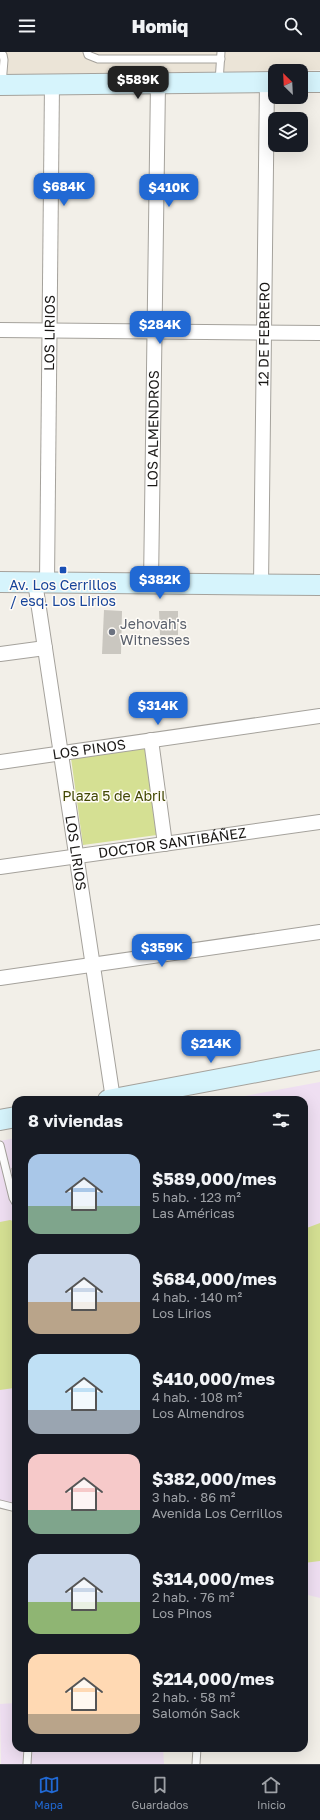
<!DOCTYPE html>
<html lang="es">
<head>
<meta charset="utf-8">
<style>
  body { margin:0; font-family:"Golos Text",sans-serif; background:#20242c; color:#f1f3f6; height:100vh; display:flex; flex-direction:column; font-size:15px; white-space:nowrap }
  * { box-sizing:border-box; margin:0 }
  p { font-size:13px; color:#9ea1a6 }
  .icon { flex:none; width:22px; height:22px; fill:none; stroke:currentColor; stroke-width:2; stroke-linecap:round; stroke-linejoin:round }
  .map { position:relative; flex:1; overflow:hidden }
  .panel { position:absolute; left:12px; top:1044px; width:296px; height:656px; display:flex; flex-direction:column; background:#171b24; border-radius:12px; box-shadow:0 4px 16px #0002 }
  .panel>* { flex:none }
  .needle { width:26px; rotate:336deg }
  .fabs { position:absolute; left:268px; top:12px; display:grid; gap:8px }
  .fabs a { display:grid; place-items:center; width:40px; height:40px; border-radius:8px; background:#171b24; box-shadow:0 4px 16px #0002; font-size:20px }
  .price { position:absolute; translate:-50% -34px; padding:0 9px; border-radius:8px; background:#2169d4; color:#fff; font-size:13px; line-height:26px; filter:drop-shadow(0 1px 2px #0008) }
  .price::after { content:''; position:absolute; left:50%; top:24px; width:12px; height:9px; margin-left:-6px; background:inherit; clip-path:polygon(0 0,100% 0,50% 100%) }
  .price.selected { background:#222; color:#fff }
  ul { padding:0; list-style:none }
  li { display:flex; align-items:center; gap:12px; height:100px; padding:0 16px }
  li span { display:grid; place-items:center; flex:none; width:112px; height:80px; border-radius:12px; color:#555 }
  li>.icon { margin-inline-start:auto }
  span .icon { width:48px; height:48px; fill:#fffc; stroke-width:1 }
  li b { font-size:17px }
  h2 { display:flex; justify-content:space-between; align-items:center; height:48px; padding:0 16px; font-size:17px }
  header { display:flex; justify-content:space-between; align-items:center; height:52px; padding:0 16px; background:#171b24; font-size:18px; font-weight:800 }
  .tab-bar { display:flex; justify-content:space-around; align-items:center; height:56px; border-top:1px solid #363941; background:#171b24; font-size:11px; color:#9ea1a6 }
  .tab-bar a { display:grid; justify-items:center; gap:2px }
  .tab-bar .selected { color:#2169d4 }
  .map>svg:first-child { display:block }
  .built { fill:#ebe4d7 }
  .education { fill:#efdff2 }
  .green { fill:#d5e093 }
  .building { fill:#cac7c0 }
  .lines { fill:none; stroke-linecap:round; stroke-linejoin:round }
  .lane-casing { stroke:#a5a29c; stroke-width:9 }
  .street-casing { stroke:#a5a29c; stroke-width:16 }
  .secondary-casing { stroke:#a5a29c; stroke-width:22 }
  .lane { stroke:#fff; stroke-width:7 }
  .street { stroke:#fff; stroke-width:14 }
  .secondary { stroke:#d6f4fc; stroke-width:20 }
  .transit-dot { fill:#1a4fb4; stroke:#fffcf7; stroke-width:1.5 }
  .worship-dot { fill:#6b7280; stroke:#fffcf7; stroke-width:1.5 }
  .labels { text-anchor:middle; stroke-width:3; stroke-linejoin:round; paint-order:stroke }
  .street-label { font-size:14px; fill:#1a1816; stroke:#fffcf7 }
  .transit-label { font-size:14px; fill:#164399; stroke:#fffcf7 }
  .worship-label { font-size:14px; fill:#5b616d; stroke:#fffcf7; text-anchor:start }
  .park-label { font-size:14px; fill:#414702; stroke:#fffcf7 }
</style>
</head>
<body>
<header><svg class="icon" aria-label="menu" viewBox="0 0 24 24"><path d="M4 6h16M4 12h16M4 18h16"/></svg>Homiq<svg class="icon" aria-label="search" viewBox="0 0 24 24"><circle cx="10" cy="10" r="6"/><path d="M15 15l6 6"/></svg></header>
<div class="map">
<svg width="320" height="1712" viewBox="0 0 320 1712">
  <rect width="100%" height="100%" fill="#f2efe8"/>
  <!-- built -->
  <path class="built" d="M 0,0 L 320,0 L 320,18 L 0,23 Z"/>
  <!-- education -->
  <g class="education">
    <path d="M 320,1030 L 320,1546 L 304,1542 L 304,1048 L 223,1048 Z"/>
    <path d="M 16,1086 L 16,1454 L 0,1449 L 0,1089 Z"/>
    <path d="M 16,1651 L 16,1696 L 163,1696 L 164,1712 L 1,1712 L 0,1652 Z"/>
  </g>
  <!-- green -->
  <g class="green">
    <path d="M 145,695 L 157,783 L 83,793 L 71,706 Z"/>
    <path d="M 10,1168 L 16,1170 L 16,1338 L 14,1336 L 0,1338 L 0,1170 Z"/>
    <path d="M 320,1171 L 320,1509 L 304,1511 L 304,1177 Z"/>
  </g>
  <!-- building -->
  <g class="building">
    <path d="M 104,558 L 122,559 L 121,602 L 102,602 Z"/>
    <path d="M 159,559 L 178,559 L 178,583 L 160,583 Z"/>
    <path d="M 16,1115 L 16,1128 L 13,1128 L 11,1116 Z"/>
  </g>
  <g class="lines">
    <defs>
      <g id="lane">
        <path d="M 87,0 L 88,3 L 98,7 L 221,7"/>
        <path d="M 0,1 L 3,3 L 4,8 L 2,33"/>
        <path d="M 219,30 L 221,0"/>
        <path d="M 0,1093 L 13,1146 L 16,1151"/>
        <path d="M 0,1452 L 16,1456"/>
        <path d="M 27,1712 L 28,1696"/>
        <path d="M 196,1712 L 197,1696"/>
      </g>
      <g id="street">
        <path d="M 0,278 L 320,281"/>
        <path id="s1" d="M 35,530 L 113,1047"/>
        <path id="s2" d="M 47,530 L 52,32"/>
        <path id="s3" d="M 151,532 L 158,31"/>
        <path id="s4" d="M 261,533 L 267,30"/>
        <path d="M 0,602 L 45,596"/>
        <path d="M 151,688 L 165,792"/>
        <path id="s5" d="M 0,710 L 320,664"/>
        <path id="s6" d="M 0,815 L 320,770"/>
        <path d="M 0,926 L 320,880"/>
      </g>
      <g id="secondary">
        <path d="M 301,30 L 320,30"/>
        <path d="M 0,33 L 275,30"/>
        <path d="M 0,530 L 320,533"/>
        <path d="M 108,1048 L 320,1008"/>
        <path d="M 0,1068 L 16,1065"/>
      </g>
    </defs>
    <!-- lane casing -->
    <use href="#lane" class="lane-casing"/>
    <!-- street casing -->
    <use href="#street" class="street-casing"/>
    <!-- secondary casing -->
    <use href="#secondary" class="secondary-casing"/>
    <!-- lane -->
    <use href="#lane" class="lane"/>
    <!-- street -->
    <use href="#street" class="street"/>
    <!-- secondary -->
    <use href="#secondary" class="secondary"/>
  </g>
  <!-- markers -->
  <rect class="transit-dot" x="59" y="514" width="8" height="8" rx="2"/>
  <circle class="worship-dot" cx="112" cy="580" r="4"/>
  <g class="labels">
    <!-- street labels -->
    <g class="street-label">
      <text dy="5" stroke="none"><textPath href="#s2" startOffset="249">LOS LIRIOS</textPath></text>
      <text dy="5" stroke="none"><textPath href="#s4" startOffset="251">12 DE FEBRERO</textPath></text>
      <text dy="5" stroke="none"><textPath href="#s3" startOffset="155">LOS ALMENDROS</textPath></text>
      <text dy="5" stroke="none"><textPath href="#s5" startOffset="90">LOS PINOS</textPath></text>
      <text dy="5" stroke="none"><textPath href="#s6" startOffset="174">DOCTOR SANTIBÁÑEZ</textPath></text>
      <text dy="5" stroke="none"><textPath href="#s1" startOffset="274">LOS LIRIOS</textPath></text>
    </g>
    <!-- transit labels -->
    <g class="transit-label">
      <text x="63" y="538">Av. Los Cerrillos<tspan x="63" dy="16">/ esq. Los Lirios</tspan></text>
    </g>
    <!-- worship labels -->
    <g class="worship-label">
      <text x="120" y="577">Jehovah's<tspan x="120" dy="16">Witnesses</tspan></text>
    </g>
    <!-- park labels -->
    <g class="park-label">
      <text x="114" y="749">Plaza 5 de Abril</text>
    </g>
  </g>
</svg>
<div class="fabs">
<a><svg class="needle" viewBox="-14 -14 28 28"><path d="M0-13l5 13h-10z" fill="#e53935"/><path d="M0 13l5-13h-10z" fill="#9ea1a6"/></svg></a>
<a><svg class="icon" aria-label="layers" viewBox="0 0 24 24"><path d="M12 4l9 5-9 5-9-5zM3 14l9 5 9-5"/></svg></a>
</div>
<b class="price selected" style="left:138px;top:48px">$589K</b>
<b class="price" style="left:64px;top:155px">$684K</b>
<b class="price" style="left:169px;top:156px">$410K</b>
<b class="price" style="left:160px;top:293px">$284K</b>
<b class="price" style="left:160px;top:548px">$382K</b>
<b class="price" style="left:158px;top:674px">$314K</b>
<b class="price" style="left:162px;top:916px">$359K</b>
<b class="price" style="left:211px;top:1012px">$214K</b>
<section class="panel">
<h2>8 viviendas<svg class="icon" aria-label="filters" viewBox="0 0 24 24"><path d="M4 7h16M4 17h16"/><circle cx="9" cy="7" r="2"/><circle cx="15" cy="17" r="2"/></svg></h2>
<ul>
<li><span style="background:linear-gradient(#a9c7e8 65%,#7fa58c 0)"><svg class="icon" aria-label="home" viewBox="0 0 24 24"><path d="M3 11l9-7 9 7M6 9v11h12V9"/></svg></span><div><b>$589,000/mes</b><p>5 hab. · 123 m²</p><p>Las Américas</p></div></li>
<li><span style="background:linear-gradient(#c9d6e8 60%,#b9a48a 0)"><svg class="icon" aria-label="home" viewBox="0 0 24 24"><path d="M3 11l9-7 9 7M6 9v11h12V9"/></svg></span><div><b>$684,000/mes</b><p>4 hab. · 140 m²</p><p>Los Lirios</p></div></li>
<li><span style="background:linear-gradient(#bfe0f5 70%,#9aa5b1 0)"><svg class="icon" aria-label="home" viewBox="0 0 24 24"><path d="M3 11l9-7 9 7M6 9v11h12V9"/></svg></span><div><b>$410,000/mes</b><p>4 hab. · 108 m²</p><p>Los Almendros</p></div></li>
<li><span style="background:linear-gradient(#f6c9c9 70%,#7fa58c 0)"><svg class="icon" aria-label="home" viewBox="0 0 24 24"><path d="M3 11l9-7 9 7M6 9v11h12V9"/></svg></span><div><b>$382,000/mes</b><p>3 hab. · 86 m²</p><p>Avenida Los Cerrillos</p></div></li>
<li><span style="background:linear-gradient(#c9d6e8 60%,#8fb573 0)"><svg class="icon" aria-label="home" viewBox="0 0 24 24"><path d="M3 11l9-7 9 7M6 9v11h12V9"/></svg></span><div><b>$314,000/mes</b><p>2 hab. · 76 m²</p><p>Los Pinos</p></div></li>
<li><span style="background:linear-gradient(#ffd9b3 75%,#b9a48a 0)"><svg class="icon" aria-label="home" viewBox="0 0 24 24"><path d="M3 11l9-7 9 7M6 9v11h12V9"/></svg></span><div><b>$214,000/mes</b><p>2 hab. · 58 m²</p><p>Salomón Sack</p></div></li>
</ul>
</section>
</div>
<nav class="tab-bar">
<a class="selected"><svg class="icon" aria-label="map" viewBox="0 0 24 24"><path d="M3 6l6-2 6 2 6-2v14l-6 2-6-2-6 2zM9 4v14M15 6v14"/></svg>Mapa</a>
<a><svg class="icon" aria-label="saved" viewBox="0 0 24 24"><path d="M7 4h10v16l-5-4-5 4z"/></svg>Guardados</a>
<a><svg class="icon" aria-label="home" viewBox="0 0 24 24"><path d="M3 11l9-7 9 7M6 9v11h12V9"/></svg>Inicio</a>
</nav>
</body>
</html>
